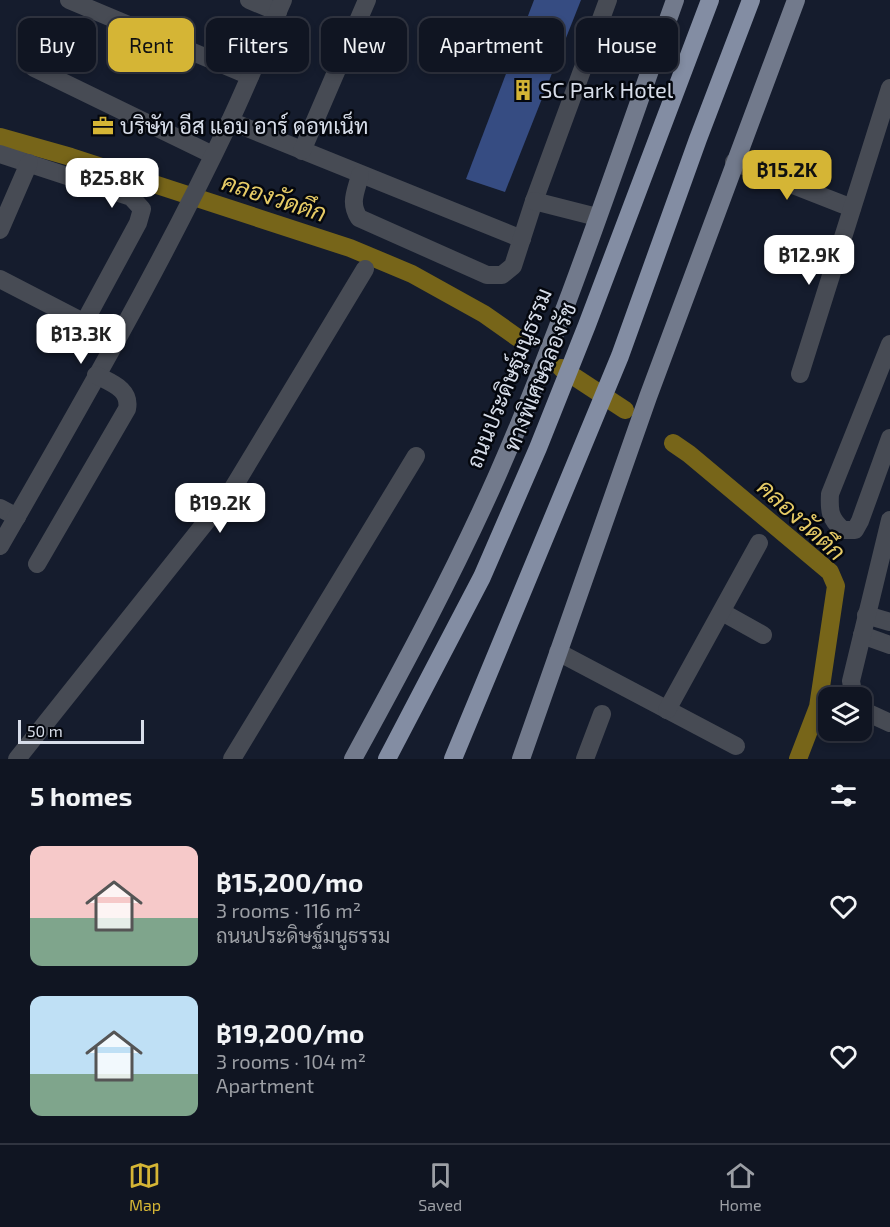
<!DOCTYPE html>
<html lang="en">
<head>
<meta charset="utf-8">
<style>
  body { margin:0; font-family:"Exo 2",Sarabun,sans-serif; background:#191e2a; color:#f1f3f6; height:100vh; display:flex; flex-direction:column; font-size:22px; white-space:nowrap }
  * { box-sizing:border-box; margin:0 }
  p { font-size:20px; color:#9c9fa5 }
  .icon { flex:none; width:33px; height:33px; fill:none; stroke:currentColor; stroke-width:2; stroke-linecap:round; stroke-linejoin:round }
  .map { position:relative; height:759px; overflow:hidden }
  .panel { display:flex; flex-direction:column; background:#101522; flex:1 }
  .panel>* { flex:none }
  .guide { position:absolute; left:18px; top:18px; width:855px; height:54px; display:flex; gap:12px }
  .fabs { position:absolute; left:818px; top:687px; display:grid; gap:12px }
  .fabs a { display:grid; place-items:center; width:54px; height:54px; border-radius:12px; background:#101522; box-shadow:0 3px 9px #0003,0 0 0 2px #303440; font-size:30px }
  .scale { position:absolute; left:18px; bottom:15px; width:126px; box-sizing:border-box; padding-left:6px; border:3px solid #d7dde9; border-top:0; font-size:16px; line-height:21px; white-space:nowrap; color:#d7dde9; -webkit-text-stroke:4px #04070e; paint-order:stroke }
  .price { position:absolute; translate:-50% -51px; padding:0 14px; border-radius:12px; background:#fff; color:#222; font-size:20px; line-height:39px; filter:drop-shadow(0 2px 3px #0008) }
  .price::after { content:''; position:absolute; left:50%; top:36px; width:18px; height:14px; margin-left:-9px; background:inherit; clip-path:polygon(0 0,100% 0,50% 100%) }
  .price.active { background:#d5b535; color:#111 }
  ul { padding:0; list-style:none }
  li { display:flex; align-items:center; gap:18px; height:150px; padding:0 30px }
  li span { display:grid; place-items:center; flex:none; width:168px; height:120px; border-radius:12px; color:#555 }
  li>.icon { margin-inline-start:auto }
  span .icon { width:72px; height:72px; fill:#fffc; stroke-width:1 }
  li b { font-size:26px }
  h2 { display:flex; justify-content:space-between; align-items:center; height:72px; padding:0 30px; font-size:26px }
  .tag { padding:0 21px; border-radius:12px; background:#101522; box-shadow:0 3px 9px #0003,0 0 0 2px #303440; font-size:21px; line-height:54px }
  .tag.active { background:#d5b535; color:#111 }
  .tab-bar { display:flex; justify-content:space-around; align-items:center; height:84px; border-top:2px solid #303440; background:#101522; font-size:16px; color:#9c9fa5 }
  .tab-bar a { display:grid; justify-items:center; gap:3px }
  .tab-bar .active { color:#d5b535 }
  .map>svg:first-child { display:block }
  .lines { fill:none; stroke-linecap:round; stroke-linejoin:round }
  .canal { stroke:#776519; stroke-width:18 }
  .building { fill:#364c82 }
  .minor { stroke:#474b54; stroke-width:18 }
  .major { stroke:#727a8c; stroke-width:18 }
  .highway { stroke:#838da3; stroke-width:18 }
  .labels { text-anchor:middle; stroke-width:5; stroke-linejoin:round; paint-order:stroke }
  .poi-label { font-size:22px; fill:#d7dde9; stroke:#04070e; text-anchor:start }
  .street-label { font-size:22px; fill:#d7dde9; stroke:#04070e }
  .water-label { font-size:24px; font-style:italic; fill:#e6cb66; stroke:#04070e }
</style>
</head>
<body>
<div class="map">
<svg width="890" height="759" viewBox="0 0 890 759">
  <rect width="100%" height="100%" fill="#151c2d"/>
  <g class="lines">
    <!-- canal -->
    <g class="canal">
      <path d="M 0,137 L 71,157 L 350,248 L 412,274 L 484,314 L 518,338"/>
      <path d="M 561,368 L 625,410"/>
      <path d="M 673,443 L 689,454 L 830,572 L 836,586 L 818,707 L 798,759"/>
    </g>
  </g>
  <!-- building -->
  <path class="building" d="M 534,0 L 581,0 L 505,192 L 466,179 Z"/>
  <g class="lines">
    <!-- minor -->
    <g class="minor">
      <path d="M 69,0 L 250,76"/>
      <path d="M 249,0 L 278,12"/>
      <path d="M 34,68 L 213,155"/>
      <path d="M 230,121 L 522,239"/>
      <path d="M 302,151 L 367,0"/>
      <path d="M 0,154 L 131,197 L 142,209 L 138,223 L 85,321"/>
      <path d="M 734,162 L 852,208"/>
      <path d="M 360,175 C 356,192 349,202 359,218 L 487,275 L 502,275 L 513,266 L 534,201 L 608,0"/>
      <path d="M 534,201 L 597,217"/>
      <path d="M 0,230 L 29,163"/>
      <path d="M 0,279 L 116,339"/>
      <path d="M 890,344 L 830,494 C 829,511 830,519 843,530 L 855,530 L 860,521 L 890,438"/>
      <path d="M 800,374 L 890,88"/>
      <path d="M 0,508 L 17,517"/>
      <path d="M 0,546 C 80,407 161,266 230,121 C 249,81 265,40 283,0"/>
      <path d="M 37,564 L 127,409 C 131,389 111,383 96,375"/>
      <path d="M 722,612 L 763,635"/>
      <path d="M 866,615 L 890,622"/>
      <path d="M 862,635 L 890,645"/>
      <path d="M 558,652 L 736,746"/>
      <path d="M 854,698 L 851,681 L 890,520"/>
      <path d="M 861,707 L 864,711 L 890,723"/>
      <path d="M 667,710 L 759,543"/>
      <path d="M 17,759 L 233,488 L 365,269"/>
      <path d="M 232,759 L 416,456"/>
      <path d="M 585,759 L 602,714"/>
    </g>
    <!-- major -->
    <g class="major">
      <path d="M 353,759 C 404,666 454,573 497,476 C 565,321 618,159 675,0"/>
      <path d="M 521,759 L 648,397 L 796,0"/>
    </g>
    <!-- highway -->
    <g class="highway">
      <path d="M 387,759 L 482,577 L 538,448 L 587,325 L 710,0"/>
      <path d="M 453,759 L 620,356 L 698,139 L 751,0"/>
    </g>
  </g>
  <!-- icons -->
  <defs>
    <symbol id="building-bare" viewBox="-9 -9 18 18"><path d="M-4-6H4V6H1V3H-1V6H-4ZM-2.5-4.3h1.7v1.8h-1.7ZM.8-4.3h1.7v1.8H.8ZM-2.5-1h1.7V.8h-1.7ZM.8-1h1.7V.8H.8Z" fill="#d5b535" stroke="#04070e" stroke-width="2.5" paint-order="stroke"/></symbol>
    <symbol id="office-bare" viewBox="-9 -9 18 18"><path d="M-6-3h4V-5.5h4V-3h4V5H-6ZM-1-4.5V-3h2v-1.5ZM-6 0V1H6V0Z" fill="#d5b535" stroke="#04070e" stroke-width="2.5" paint-order="stroke"/></symbol>
  </defs>
  <g fill-rule="evenodd">
    <use href="#building-bare" x="508" y="75" width="30" height="30"/>
    <use href="#office-bare" x="88" y="111" width="30" height="30"/>
  </g>
  <g class="labels">
    <!-- poi labels -->
    <g class="poi-label">
      <text x="540" y="98">SC Park Hotel</text>
      <text x="120" y="134">บริษัท อีส แอม อาร์ ดอทเน็ท</text>
    </g>
    <!-- street labels -->
    <g class="street-label">
      <text transform="translate(540 377) rotate(-68)" y="8">ทางพิเศษฉลองรัช</text>
      <text transform="translate(509 378) rotate(-68)" y="8">ถนนประดิษฐ์มนูธรรม</text>
    </g>
    <!-- water labels -->
    <g class="water-label">
      <text transform="translate(274 198) rotate(18)" y="8">คลองวัดตึก</text>
      <text transform="translate(801 520) rotate(42)" y="8">คลองวัดตึก</text>
    </g>
  </g>
</svg>
<div class="fabs">
<a><svg class="icon" aria-label="layers" viewBox="0 0 24 24"><path d="M12 4l9 5-9 5-9-5zM3 14l9 5 9-5"/></svg></a>
</div>
<div class="scale">50 m</div>
<b class="price active" style="left:787px;top:201px">฿15.2K</b>
<b class="price" style="left:112px;top:209px">฿25.8K</b>
<b class="price" style="left:809px;top:286px">฿12.9K</b>
<b class="price" style="left:81px;top:365px">฿13.3K</b>
<b class="price" style="left:220px;top:534px">฿19.2K</b>
<div class="guide">
<a class="tag">Buy</a>
<a class="tag active">Rent</a>
<a class="tag">Filters</a>
<a class="tag">New</a>
<a class="tag">Apartment</a>
<a class="tag">House</a>
</div>
</div>
<section class="panel">
<h2>5 homes<svg class="icon" aria-label="filters" viewBox="0 0 24 24"><path d="M4 7h16M4 17h16"/><circle cx="9" cy="7" r="2"/><circle cx="15" cy="17" r="2"/></svg></h2>
<ul>
<li><span style="background:linear-gradient(#f6c9c9 60%,#7fa58c 0)"><svg class="icon" aria-label="home" viewBox="0 0 24 24"><path d="M3 11l9-7 9 7M6 9v11h12V9"/></svg></span><div><b>฿15,200/mo</b><p>3 rooms · 116 m²</p><p>ถนนประดิษฐ์มนูธรรม</p></div><svg class="icon" aria-label="heart" viewBox="0 0 24 24"><path d="M12 20l-8-8c-3-5 5-10 8-4 3-6 11-1 8 4z"/></svg></li>
<li><span style="background:linear-gradient(#bfe0f5 65%,#7fa58c 0)"><svg class="icon" aria-label="home" viewBox="0 0 24 24"><path d="M3 11l9-7 9 7M6 9v11h12V9"/></svg></span><div><b>฿19,200/mo</b><p>3 rooms · 104 m²</p><p>Apartment</p></div><svg class="icon" aria-label="heart" viewBox="0 0 24 24"><path d="M12 20l-8-8c-3-5 5-10 8-4 3-6 11-1 8 4z"/></svg></li>
</ul>
</section>
<nav class="tab-bar">
<a class="active"><svg class="icon" aria-label="map" viewBox="0 0 24 24"><path d="M3 6l6-2 6 2 6-2v14l-6 2-6-2-6 2zM9 4v14M15 6v14"/></svg>Map</a>
<a><svg class="icon" aria-label="saved" viewBox="0 0 24 24"><path d="M7 4h10v16l-5-4-5 4z"/></svg>Saved</a>
<a><svg class="icon" aria-label="home" viewBox="0 0 24 24"><path d="M3 11l9-7 9 7M6 9v11h12V9"/></svg>Home</a>
</nav>
</body>
</html>
